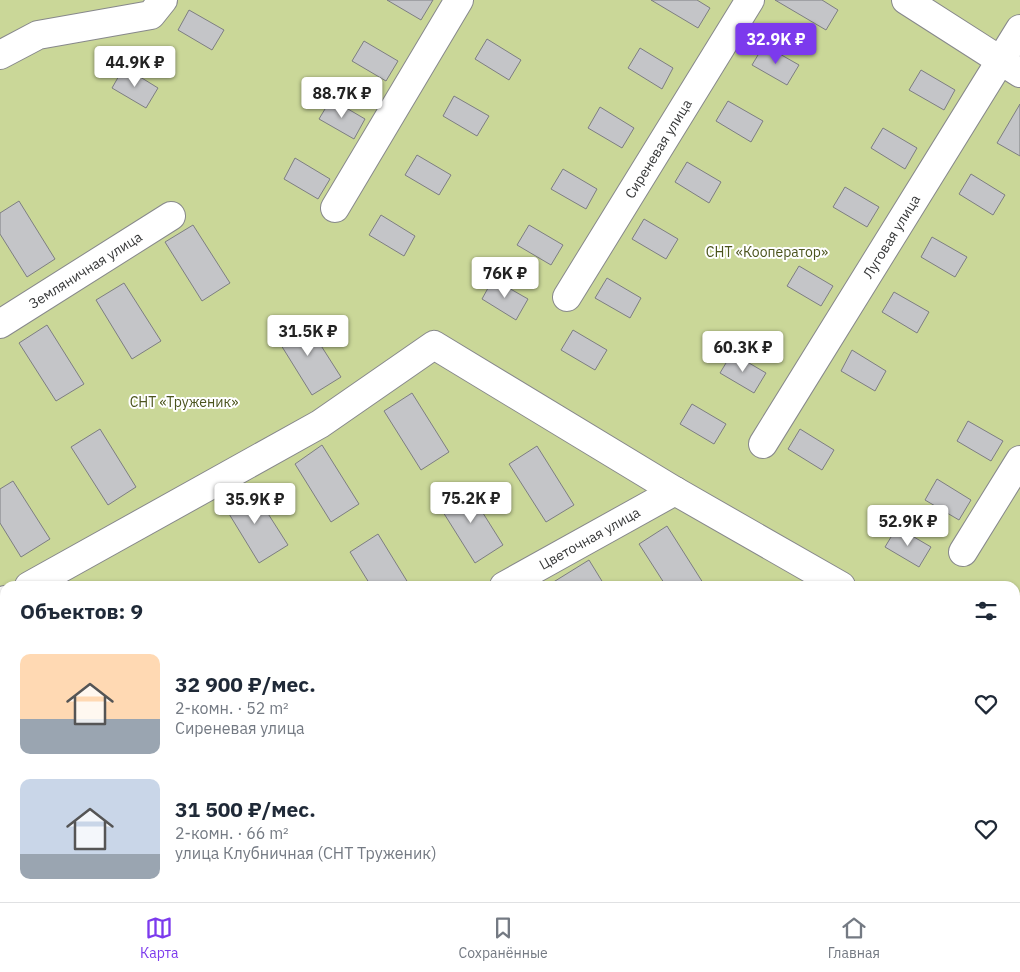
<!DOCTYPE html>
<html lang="ru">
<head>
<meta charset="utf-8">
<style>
  body { margin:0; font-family:"IBM Plex Sans",sans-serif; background:#f2f2f3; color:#1f2937; height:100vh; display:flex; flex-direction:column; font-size:19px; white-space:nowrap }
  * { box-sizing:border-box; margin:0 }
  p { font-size:16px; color:#747a83 }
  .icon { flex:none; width:28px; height:28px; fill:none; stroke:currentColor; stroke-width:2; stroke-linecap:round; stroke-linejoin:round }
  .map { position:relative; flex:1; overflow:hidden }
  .details { position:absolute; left:0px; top:581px; width:1020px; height:321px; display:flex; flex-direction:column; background:#fff; border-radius:15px 15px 0 0; box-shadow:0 1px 4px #0004 }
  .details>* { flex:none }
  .price { position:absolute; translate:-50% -42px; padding:0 11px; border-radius:5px; background:#fff; color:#222; font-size:16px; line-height:32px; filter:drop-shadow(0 1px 2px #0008) }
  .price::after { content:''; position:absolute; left:50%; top:30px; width:15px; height:11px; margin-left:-8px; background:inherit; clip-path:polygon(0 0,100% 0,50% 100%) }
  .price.selected { background:#7c3aed; color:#fff }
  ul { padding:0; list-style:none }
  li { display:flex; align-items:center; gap:15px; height:125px; padding:0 20px }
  li span { display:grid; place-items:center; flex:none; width:140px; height:100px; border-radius:10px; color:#555 }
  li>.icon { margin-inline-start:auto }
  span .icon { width:60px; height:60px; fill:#fffc; stroke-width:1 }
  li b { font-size:21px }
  h2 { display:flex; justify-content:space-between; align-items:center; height:60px; padding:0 20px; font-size:21px }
  .tab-bar { display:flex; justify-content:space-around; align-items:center; height:70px; border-top:1px solid #e0e1e3; background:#fff; font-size:14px; color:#747a83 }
  .tab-bar a { display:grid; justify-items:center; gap:2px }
  .tab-bar .selected { color:#7c3aed }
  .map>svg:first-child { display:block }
  .green { fill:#cad798 }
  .building { fill:#c4c5c8; stroke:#7d7e81 }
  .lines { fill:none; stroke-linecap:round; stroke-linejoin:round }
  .minor-casing { stroke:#87888b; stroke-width:30 }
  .minor { stroke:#fff; stroke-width:28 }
  .labels { text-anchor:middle; stroke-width:4; stroke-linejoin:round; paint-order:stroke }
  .street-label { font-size:14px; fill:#373839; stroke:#fff }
  .park-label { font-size:14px; fill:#4b541d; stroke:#fff }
</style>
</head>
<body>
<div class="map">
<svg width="1020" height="902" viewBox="0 0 1020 902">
  <rect width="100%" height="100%" fill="#dfe0e3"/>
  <!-- green -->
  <path class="green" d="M 0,0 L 1020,0 L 1020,685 L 1015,682 L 1015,586 L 5,586 L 5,898 L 1015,898 L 1015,704 L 1020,708 L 1020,902 L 0,902 Z"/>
  <!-- building -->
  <g class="building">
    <path d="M 387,0 L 433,0 L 421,20 Z"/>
    <path d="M 651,0 L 697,0 L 710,8 L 698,28 Z"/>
    <path d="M 775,0 L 822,0 L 838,10 L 826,30 Z"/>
    <path d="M 189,10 L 224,30 L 212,50 L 178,30 Z"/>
    <path d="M 487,39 L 521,60 L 509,80 L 475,59 Z"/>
    <path d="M 364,41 L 398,61 L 386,81 L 352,61 Z"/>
    <path d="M 764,45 L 799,65 L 787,85 L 752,65 Z"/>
    <path d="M 640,48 L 673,68 L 662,89 L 628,68 Z"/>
    <path d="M 124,67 L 158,88 L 146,108 L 112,88 Z"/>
    <path d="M 921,70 L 955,90 L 944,110 L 909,90 Z"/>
    <path d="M 454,96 L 489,116 L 477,136 L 443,116 Z"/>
    <path d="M 331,99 L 365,119 L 354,139 L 319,119 Z"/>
    <path d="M 728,101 L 763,121 L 751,142 L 716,121 Z"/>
    <path d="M 1020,104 L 1020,156 L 997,143 Z"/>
    <path d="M 600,107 L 634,128 L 622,148 L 588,128 Z"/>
    <path d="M 883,128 L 917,148 L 905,169 L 871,148 Z"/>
    <path d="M 417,155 L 451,175 L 439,195 L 405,175 Z"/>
    <path d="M 295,158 L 330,179 L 318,199 L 284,179 Z"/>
    <path d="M 687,162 L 721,182 L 709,203 L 675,182 Z"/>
    <path d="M 563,169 L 597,189 L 586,209 L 551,189 Z"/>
    <path d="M 971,174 L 1005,195 L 993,215 L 959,194 Z"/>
    <path d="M 845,187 L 879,207 L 867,227 L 833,207 Z"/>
    <path d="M 19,201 L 55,259 L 27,277 L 0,234 L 0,213 Z"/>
    <path d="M 381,215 L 415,236 L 404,256 L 369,235 Z"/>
    <path d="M 644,219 L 678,239 L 666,259 L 632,239 Z"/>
    <path d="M 193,225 L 230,283 L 202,301 L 165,242 Z"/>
    <path d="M 529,225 L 563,245 L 551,265 L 517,245 Z"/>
    <path d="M 932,237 L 967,257 L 955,277 L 921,257 Z"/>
    <path d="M 799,266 L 833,286 L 821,306 L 787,286 Z"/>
    <path d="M 607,278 L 641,298 L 630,318 L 595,298 Z"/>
    <path d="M 493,279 L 528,299 L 516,320 L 482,299 Z"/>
    <path d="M 124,283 L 161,341 L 132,359 L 96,300 Z"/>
    <path d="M 894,292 L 929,312 L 917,333 L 882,312 Z"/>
    <path d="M 304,319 L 341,377 L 312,395 L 276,337 Z"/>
    <path d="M 47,325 L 84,384 L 56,401 L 19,343 Z"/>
    <path d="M 573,330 L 607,350 L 595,370 L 561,350 Z"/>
    <path d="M 852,350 L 886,371 L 875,391 L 841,371 Z"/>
    <path d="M 732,353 L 766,373 L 754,393 L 720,373 Z"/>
    <path d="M 412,393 L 449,452 L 421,470 L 384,411 Z"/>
    <path d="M 692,404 L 726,424 L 714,444 L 680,424 Z"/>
    <path d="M 968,421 L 1003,441 L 991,461 L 957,441 Z"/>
    <path d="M 100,429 L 136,487 L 108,505 L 71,447 Z"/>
    <path d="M 800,429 L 834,450 L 822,470 L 788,449 Z"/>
    <path d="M 322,445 L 359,504 L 331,522 L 295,464 Z"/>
    <path d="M 537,446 L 574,505 L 546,522 L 509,464 Z"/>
    <path d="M 937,479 L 971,500 L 959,520 L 925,500 Z"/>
    <path d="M 13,481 L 50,539 L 21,557 L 0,523 L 0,489 Z"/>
    <path d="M 466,486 L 503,545 L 475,563 L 438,504 Z"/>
    <path d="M 251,487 L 288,545 L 259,563 L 223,504 Z"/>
    <path d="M 667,526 L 705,586 L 666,586 L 639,544 Z"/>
    <path d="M 897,527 L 931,547 L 919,567 L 885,547 Z"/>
    <path d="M 378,534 L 410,586 L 371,586 L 350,552 Z"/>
    <path d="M 589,560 L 605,586 L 547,586 Z"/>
  </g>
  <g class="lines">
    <defs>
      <g id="minor">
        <path d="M 906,0 L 1020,73"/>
        <path d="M 0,55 L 38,35 L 151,15 L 163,0"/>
        <path d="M 335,208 L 459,0"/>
        <path id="s1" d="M 567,297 L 750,0"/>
        <path id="s2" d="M 0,324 L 171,216"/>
        <path id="s3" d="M 763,444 L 1020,29"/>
        <path d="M 963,552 L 1020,460"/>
        <path d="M 29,586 L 320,424 L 434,345 L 675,491 L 841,586"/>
        <path id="s4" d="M 504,586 L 675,491"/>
        <path d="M 0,603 L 5,600"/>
        <path d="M 1015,727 L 1020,724"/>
        <path d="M 0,881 L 5,878"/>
        <path d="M 441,902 L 449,898"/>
        <path d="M 717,902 L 724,898"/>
      </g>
    </defs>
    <!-- minor casing -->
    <use href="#minor" class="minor-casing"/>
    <!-- minor -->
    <use href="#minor" class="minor"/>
  </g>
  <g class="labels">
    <!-- street labels -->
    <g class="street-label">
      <text dy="5" stroke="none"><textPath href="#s1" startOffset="174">Сиреневая улица</textPath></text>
      <text dy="5" stroke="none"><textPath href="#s3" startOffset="244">Луговая улица</textPath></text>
      <text dy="5" stroke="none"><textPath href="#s2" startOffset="101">Земляничная улица</textPath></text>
      <text dy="5" stroke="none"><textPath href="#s4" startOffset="98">Цветочная улица</textPath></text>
    </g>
    <!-- park labels -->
    <g class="park-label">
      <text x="767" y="257">СНТ «Кооператор»</text>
      <text x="184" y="407">СНТ «Труженик»</text>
    </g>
  </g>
</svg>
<b class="price selected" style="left:776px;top:65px">32.9K ₽</b>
<b class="price" style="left:135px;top:88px">44.9K ₽</b>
<b class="price" style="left:342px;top:119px">88.7K ₽</b>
<b class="price" style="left:505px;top:299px">76K ₽</b>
<b class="price" style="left:308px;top:357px">31.5K ₽</b>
<b class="price" style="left:743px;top:373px">60.3K ₽</b>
<b class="price" style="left:471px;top:524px">75.2K ₽</b>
<b class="price" style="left:255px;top:525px">35.9K ₽</b>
<b class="price" style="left:908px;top:547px">52.9K ₽</b>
<section class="details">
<h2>Объектов: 9<svg class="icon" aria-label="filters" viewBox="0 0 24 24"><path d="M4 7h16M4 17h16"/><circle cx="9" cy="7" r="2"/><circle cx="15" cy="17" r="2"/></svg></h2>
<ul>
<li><span style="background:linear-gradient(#ffd9b3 65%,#9aa5b1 0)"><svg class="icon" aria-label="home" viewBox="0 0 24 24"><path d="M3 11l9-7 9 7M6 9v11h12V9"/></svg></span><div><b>32 900 ₽/мес.</b><p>2-комн. · 52 m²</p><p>Сиреневая улица</p></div><svg class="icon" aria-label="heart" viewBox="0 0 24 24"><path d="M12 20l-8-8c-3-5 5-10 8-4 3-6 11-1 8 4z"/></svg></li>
<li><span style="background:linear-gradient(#c9d6e8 75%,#9aa5b1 0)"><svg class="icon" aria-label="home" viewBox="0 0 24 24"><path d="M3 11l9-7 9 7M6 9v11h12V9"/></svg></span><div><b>31 500 ₽/мес.</b><p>2-комн. · 66 m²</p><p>улица Клубничная (СНТ Труженик)</p></div><svg class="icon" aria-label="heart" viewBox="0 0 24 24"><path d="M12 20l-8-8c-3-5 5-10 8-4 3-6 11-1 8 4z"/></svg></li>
</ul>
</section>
</div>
<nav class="tab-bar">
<a class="selected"><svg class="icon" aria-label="map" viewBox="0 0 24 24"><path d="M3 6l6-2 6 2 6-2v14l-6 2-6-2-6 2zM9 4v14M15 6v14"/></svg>Карта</a>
<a><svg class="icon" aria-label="saved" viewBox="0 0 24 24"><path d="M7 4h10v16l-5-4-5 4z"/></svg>Сохранённые</a>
<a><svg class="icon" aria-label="home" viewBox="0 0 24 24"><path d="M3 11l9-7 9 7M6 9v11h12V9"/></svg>Главная</a>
</nav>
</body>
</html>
